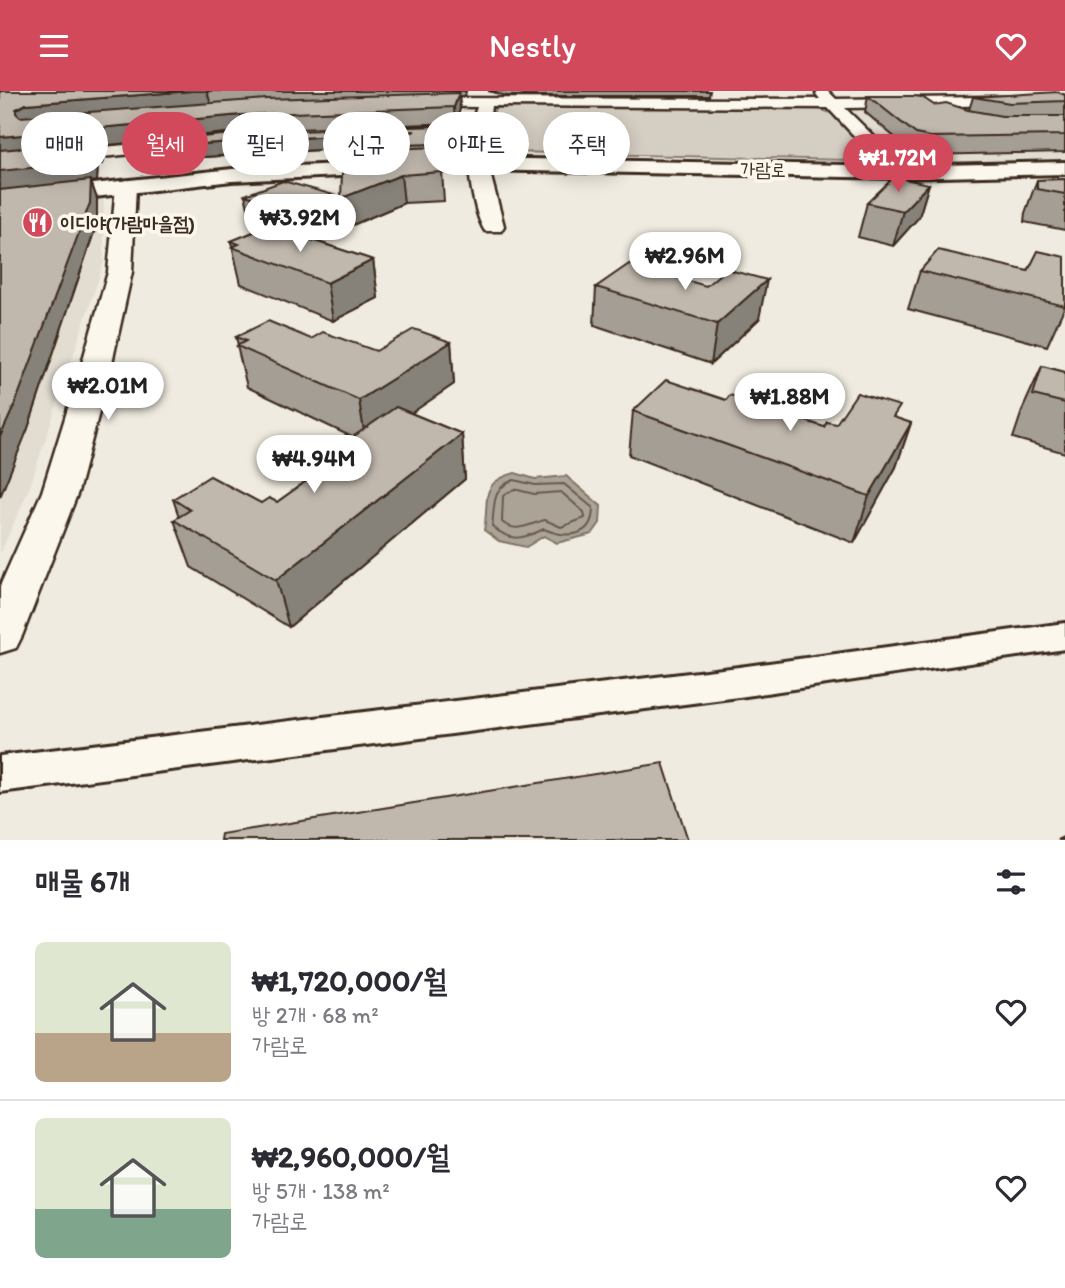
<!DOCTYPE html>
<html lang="ko">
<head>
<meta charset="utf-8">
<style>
  body { margin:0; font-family:Itim,"Poor Story",sans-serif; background:#f2f2f3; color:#2b2b33; height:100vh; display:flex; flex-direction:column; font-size:26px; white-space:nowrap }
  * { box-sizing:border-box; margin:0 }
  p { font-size:23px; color:#7c7c81 }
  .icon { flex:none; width:38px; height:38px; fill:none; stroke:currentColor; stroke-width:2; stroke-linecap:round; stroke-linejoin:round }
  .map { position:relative; height:749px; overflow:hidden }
  .sheet { display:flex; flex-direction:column; background:#fff; flex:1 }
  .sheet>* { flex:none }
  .guide { position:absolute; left:21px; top:21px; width:700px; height:63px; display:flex; gap:14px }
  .price { position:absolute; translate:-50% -60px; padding:0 16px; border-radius:24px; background:#fff; color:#222; font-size:23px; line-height:46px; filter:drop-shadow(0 2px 4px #0008) }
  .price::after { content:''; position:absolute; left:50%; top:42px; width:21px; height:16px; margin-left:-10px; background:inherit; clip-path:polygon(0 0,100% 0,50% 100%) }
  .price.selected { background:#d1495b; color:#fff }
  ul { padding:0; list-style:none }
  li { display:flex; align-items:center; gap:21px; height:175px; padding:0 35px }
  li+li { border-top:2px solid #e1e1e2 }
  li span { display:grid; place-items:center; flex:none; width:196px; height:140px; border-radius:10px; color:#555 }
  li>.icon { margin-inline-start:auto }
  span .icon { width:84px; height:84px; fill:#fffc; stroke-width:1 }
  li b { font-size:30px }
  h2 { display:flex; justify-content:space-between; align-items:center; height:84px; padding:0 35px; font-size:30px }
  .tag { padding:0 24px; border-radius:32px; background:#fff; box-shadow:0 4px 18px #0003; font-size:24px; line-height:63px }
  .tag.selected { background:#d1495b; color:#fff }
  header { display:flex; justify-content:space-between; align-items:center; height:91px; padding:0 35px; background:#d1495b; color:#fff; font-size:32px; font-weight:600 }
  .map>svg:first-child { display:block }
  .built { fill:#e2dcd1 }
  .green { fill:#d5cec3; stroke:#887c70; stroke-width:2 }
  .water { fill:#aca397; stroke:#7f7367; stroke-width:2 }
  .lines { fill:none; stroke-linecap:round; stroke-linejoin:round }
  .shore { stroke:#685a4e; stroke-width:2 }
  .pedestrian-casing { stroke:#3b2a1e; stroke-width:6 }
  .minor-casing { stroke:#3b2a1e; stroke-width:5 }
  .tertiary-casing { stroke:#3b2a1e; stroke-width:6 }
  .pedestrian { fill:#fbf7ec; fill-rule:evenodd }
  .minor { fill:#fbf7ec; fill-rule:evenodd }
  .tertiary { fill:#fbf7ec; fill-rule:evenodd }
  .wall { fill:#a59e95; stroke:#3b2a1e; stroke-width:2 }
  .shaded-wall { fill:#868179; stroke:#3b2a1e; stroke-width:2 }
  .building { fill:#c0b8ad; stroke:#3b2a1e; stroke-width:2 }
  .labels { text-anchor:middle; stroke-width:7; stroke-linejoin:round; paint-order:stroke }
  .far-street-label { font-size:19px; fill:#3b2a1e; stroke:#fbf7ec }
  .far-poi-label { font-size:19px; font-weight:bold; fill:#3b2a1e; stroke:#fbf7ec; text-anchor:start }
</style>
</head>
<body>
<header><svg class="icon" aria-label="menu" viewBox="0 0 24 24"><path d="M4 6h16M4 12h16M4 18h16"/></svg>Nestly<svg class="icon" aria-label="heart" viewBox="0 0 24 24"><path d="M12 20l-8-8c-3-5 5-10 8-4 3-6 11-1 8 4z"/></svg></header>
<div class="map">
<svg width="1065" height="749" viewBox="0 0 1065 749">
  <rect width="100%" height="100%" fill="#f0ebe0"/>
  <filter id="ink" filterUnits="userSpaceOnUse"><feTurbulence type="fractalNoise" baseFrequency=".0143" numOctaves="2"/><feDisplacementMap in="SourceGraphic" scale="14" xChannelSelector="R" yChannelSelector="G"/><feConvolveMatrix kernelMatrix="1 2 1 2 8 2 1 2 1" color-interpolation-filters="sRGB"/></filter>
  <g filter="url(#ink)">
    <!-- built -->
    <g class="built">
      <path d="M 1065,11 L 1065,71 L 927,72 L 909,69 L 896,64 L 847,21 L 847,18 L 858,16 Z"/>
      <path d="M 104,103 L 104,171 L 29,398 L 0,463 L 0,116 Z"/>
    </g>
    <!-- green -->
    <path class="green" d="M 501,14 L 819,18 L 831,22 L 869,63 L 865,68 L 848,69 L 512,61 L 493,58 L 486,54 L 495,16 Z"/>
    <!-- water -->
    <path class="water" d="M 515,382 L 535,388 L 566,385 L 601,415 L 600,432 L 592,443 L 557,452 L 544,445 L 526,456 L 499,450 L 484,439 C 490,408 478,392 515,382 Z"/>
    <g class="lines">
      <!-- shore -->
      <g class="shore">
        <path d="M 514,389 L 535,394 L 564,393 L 593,417 C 593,448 565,447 544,438 C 523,448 511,452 492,435 C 495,414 491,397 514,389 Z"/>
        <path d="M 514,398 L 534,403 L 561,401 L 584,421 L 585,427 L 561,436 L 545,429 C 529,433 516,443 502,431 L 503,405 Z"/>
      </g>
      <defs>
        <path id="pedestrian" d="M 1065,532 L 1065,558 L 739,606 L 0,701 L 0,665 L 739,576 Z"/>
        <g id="minor">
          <path d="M 818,0 L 828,0 L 836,8 L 1065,5 L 1065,13 L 845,17 L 906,77 L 908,81 L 906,85 L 892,85 L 828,17 L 491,15 L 485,63 L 504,135 L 501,140 L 485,140 C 473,122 465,66 469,44 L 394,47 L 386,42 L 394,37 L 471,34 L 477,16 L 408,15 L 405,12 L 408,9 L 413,7 L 820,8 L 816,3 Z"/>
          <path d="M 198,47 L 207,52 L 204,56 L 0,76 L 0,66 Z"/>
          <path d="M 126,89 L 136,95 L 132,181 L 112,272 L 78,401 L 22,545 L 16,557 L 0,562 L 0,495 L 42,401 L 82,272 L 108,181 L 116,95 Z"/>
        </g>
        <path id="tertiary" d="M 476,67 L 899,75 L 1065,71 L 1065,83 L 899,87 L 476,79 L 232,90 L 0,117 L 0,103 L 232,78 Z"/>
      </defs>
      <!-- pedestrian casing -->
      <use href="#pedestrian" class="pedestrian-casing"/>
      <!-- minor casing -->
      <use href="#minor" class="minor-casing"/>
      <!-- tertiary casing -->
      <use href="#tertiary" class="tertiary-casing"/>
      <!-- pedestrian -->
      <use href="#pedestrian" class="pedestrian"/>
      <!-- minor -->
      <use href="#minor" class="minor"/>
      <!-- tertiary -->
      <use href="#tertiary" class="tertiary"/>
    </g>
    <!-- wall -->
    <g class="wall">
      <path d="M 0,0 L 466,0 L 465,5 L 459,5 L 460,18 L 455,32 L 245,40 L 98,55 L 103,69 L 103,73 L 98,73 L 97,90 L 91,91 L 97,108 L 97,132 L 27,340 Z"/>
      <path d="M 488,0 L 710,0 L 709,5 L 506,5 Z"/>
      <path d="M 1065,4 L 1065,61 L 925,64 L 911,60 L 865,21 L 868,5 L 969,19 L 973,6 Z"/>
      <path d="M 440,35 L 441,51 L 434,52 L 442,81 L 444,110 L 404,112 L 315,150 L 373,169 L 378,207 L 333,230 L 241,193 L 231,150 L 263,137 L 252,134 L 245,104 L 341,106 L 371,59 L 371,56 L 155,69 L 151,56 Z"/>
      <path d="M 1065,88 L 1065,139 L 1024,131 L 1025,122 L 1037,89 Z"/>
      <path d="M 929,93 L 919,126 L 893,155 L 858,146 L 867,112 Z"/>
      <path d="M 920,180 L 1028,180 L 1065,215 L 1047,255 L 908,218 Z"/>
      <path d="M 596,196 L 759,228 L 711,273 L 594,234 Z"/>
      <path d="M 236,246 L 311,248 L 376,260 L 451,251 L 454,293 L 411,322 L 462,343 L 465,388 L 289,536 L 191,476 L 174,429 L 179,426 L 173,408 L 261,412 L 277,411 L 329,374 L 327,364 L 352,346 L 247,296 L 237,255 L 238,254 Z"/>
      <path d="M 1042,275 L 1065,281 L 1065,362 L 1013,347 L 1023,317 Z"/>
      <path d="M 726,309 L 824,336 L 896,327 L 911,332 L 896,376 L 854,452 L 629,364 L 633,320 Z"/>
    </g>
    <!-- shaded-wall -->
    <g class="shaded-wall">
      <path d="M 191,0 L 207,0 L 211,14 L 23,35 L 16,22 L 16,18 L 26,13 Z"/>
      <path d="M 459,2 L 460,18 L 455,32 L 454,16 Z"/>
      <path d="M 241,24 L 245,40 L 98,55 L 103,69 L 103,73 L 98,73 L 97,90 L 91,91 L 97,108 L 97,132 L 27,340 L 0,406 L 0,46 Z"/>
      <path d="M 440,38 L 441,51 L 432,52 L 431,39 Z"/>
      <path d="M 415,40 L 416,53 L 155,69 L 151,56 Z"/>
      <path d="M 401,84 L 404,112 L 308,153 L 303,122 Z"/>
      <path d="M 929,93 L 919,126 L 893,155 L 903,120 Z"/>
      <path d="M 373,169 L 378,207 L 333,230 L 327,192 Z"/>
      <path d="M 767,189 L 759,228 L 711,273 L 717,233 Z"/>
      <path d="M 451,251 L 454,293 L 366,353 L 359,309 Z"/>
      <path d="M 911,332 L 896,376 L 854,452 L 869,405 Z"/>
      <path d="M 462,343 L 465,388 L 289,536 L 276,489 Z"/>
    </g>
    <!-- building -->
    <g class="building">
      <path d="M 0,0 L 191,0 L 26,13 L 16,18 L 16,22 L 20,26 L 267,8 L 459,2 L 454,16 L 241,24 L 0,46 Z"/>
      <path d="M 1058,1 L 1065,4 L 1065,10 L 1010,12 L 973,6 Z"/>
      <path d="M 868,5 L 913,5 L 922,6 L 934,14 L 946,12 L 968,19 L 1002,25 L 1065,25 L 1065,44 L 930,46 L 916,43 Z"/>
      <path d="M 440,35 L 440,38 L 431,39 L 434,53 L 371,55 L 415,40 L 151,56 L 151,51 L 242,42 Z"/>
      <path d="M 97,51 L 97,54 L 92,55 L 91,71 L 0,80 L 0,59 Z"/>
      <path d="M 437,56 L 442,81 L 401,84 L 303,122 L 245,104 L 283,90 L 341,106 L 343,60 Z"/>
      <path d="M 894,86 L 929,93 L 903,120 L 867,112 Z"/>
      <path d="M 1065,88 L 1065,103 L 1037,98 L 1037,89 Z"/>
      <path d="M 91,89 L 90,112 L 15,313 L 0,346 L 0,99 Z"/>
      <path d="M 269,135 L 373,169 L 327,192 L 232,156 L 239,153 L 231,150 Z"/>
      <path d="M 938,159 L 1028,180 L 1038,160 L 1065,166 L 1065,215 L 920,180 Z"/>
      <path d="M 629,173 L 706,195 L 726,178 L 767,189 L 717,233 L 596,196 Z"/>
      <path d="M 268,230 L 311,248 L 323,241 L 376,260 L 414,238 L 451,251 L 359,309 L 237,255 L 246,250 L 236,246 Z"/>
      <path d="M 1042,275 L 1065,281 L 1065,312 L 1033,304 Z"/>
      <path d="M 666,289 L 726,309 L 730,304 L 824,336 L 827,331 L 836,333 L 857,302 L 900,315 L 893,326 L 911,332 L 869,405 L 633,320 Z"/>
      <path d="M 396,316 L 462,343 L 276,489 L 174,429 L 190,419 L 173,408 L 210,385 L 261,412 L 269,407 L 277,411 L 337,368 L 327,364 Z"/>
      <path d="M 663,672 L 688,749 L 220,749 L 221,743 Z"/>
      <path d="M 1065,745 L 1065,749 L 1057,749 Z"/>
    </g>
  </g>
  <!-- icons -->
  <defs>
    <symbol id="restaurant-disc" viewBox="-11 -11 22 22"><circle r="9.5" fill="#d1495b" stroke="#fbf7ec"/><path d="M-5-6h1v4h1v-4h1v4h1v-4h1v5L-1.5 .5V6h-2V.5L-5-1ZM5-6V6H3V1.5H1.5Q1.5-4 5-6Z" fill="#fff"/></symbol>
  </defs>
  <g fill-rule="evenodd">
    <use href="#restaurant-disc" x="20" y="114" width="35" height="35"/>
  </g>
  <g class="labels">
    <!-- far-street labels -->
    <g class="far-street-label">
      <text transform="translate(763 78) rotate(1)" y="7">가람로</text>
    </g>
    <!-- far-poi labels -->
    <g class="far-poi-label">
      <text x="60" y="139">이디야(가람마을점)</text>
    </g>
  </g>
</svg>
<b class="price selected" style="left:898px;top:103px">₩1.72M</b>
<b class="price" style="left:300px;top:163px">₩3.92M</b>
<b class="price" style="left:685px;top:201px">₩2.96M</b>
<b class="price" style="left:108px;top:331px">₩2.01M</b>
<b class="price" style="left:790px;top:342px">₩1.88M</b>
<b class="price" style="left:314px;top:404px">₩4.94M</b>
<div class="guide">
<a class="tag">매매</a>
<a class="tag selected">월세</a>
<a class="tag">필터</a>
<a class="tag">신규</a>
<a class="tag">아파트</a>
<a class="tag">주택</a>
</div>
</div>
<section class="sheet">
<h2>매물 6개<svg class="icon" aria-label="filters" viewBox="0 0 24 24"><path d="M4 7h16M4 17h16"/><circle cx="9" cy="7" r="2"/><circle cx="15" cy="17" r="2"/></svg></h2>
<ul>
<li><span style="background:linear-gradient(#dfe7d0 65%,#b9a48a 0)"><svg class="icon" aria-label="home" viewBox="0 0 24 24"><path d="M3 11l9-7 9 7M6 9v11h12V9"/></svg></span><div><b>₩1,720,000/월</b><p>방 2개 · 68 m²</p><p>가람로</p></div><svg class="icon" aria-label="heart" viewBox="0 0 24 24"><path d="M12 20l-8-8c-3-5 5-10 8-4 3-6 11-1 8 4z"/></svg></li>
<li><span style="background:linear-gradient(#dfe7d0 65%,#7fa58c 0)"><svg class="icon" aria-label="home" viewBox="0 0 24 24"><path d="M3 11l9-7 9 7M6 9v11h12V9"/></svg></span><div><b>₩2,960,000/월</b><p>방 5개 · 138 m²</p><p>가람로</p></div><svg class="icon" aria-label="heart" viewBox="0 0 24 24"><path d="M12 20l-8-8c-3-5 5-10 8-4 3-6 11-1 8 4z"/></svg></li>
</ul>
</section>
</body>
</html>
